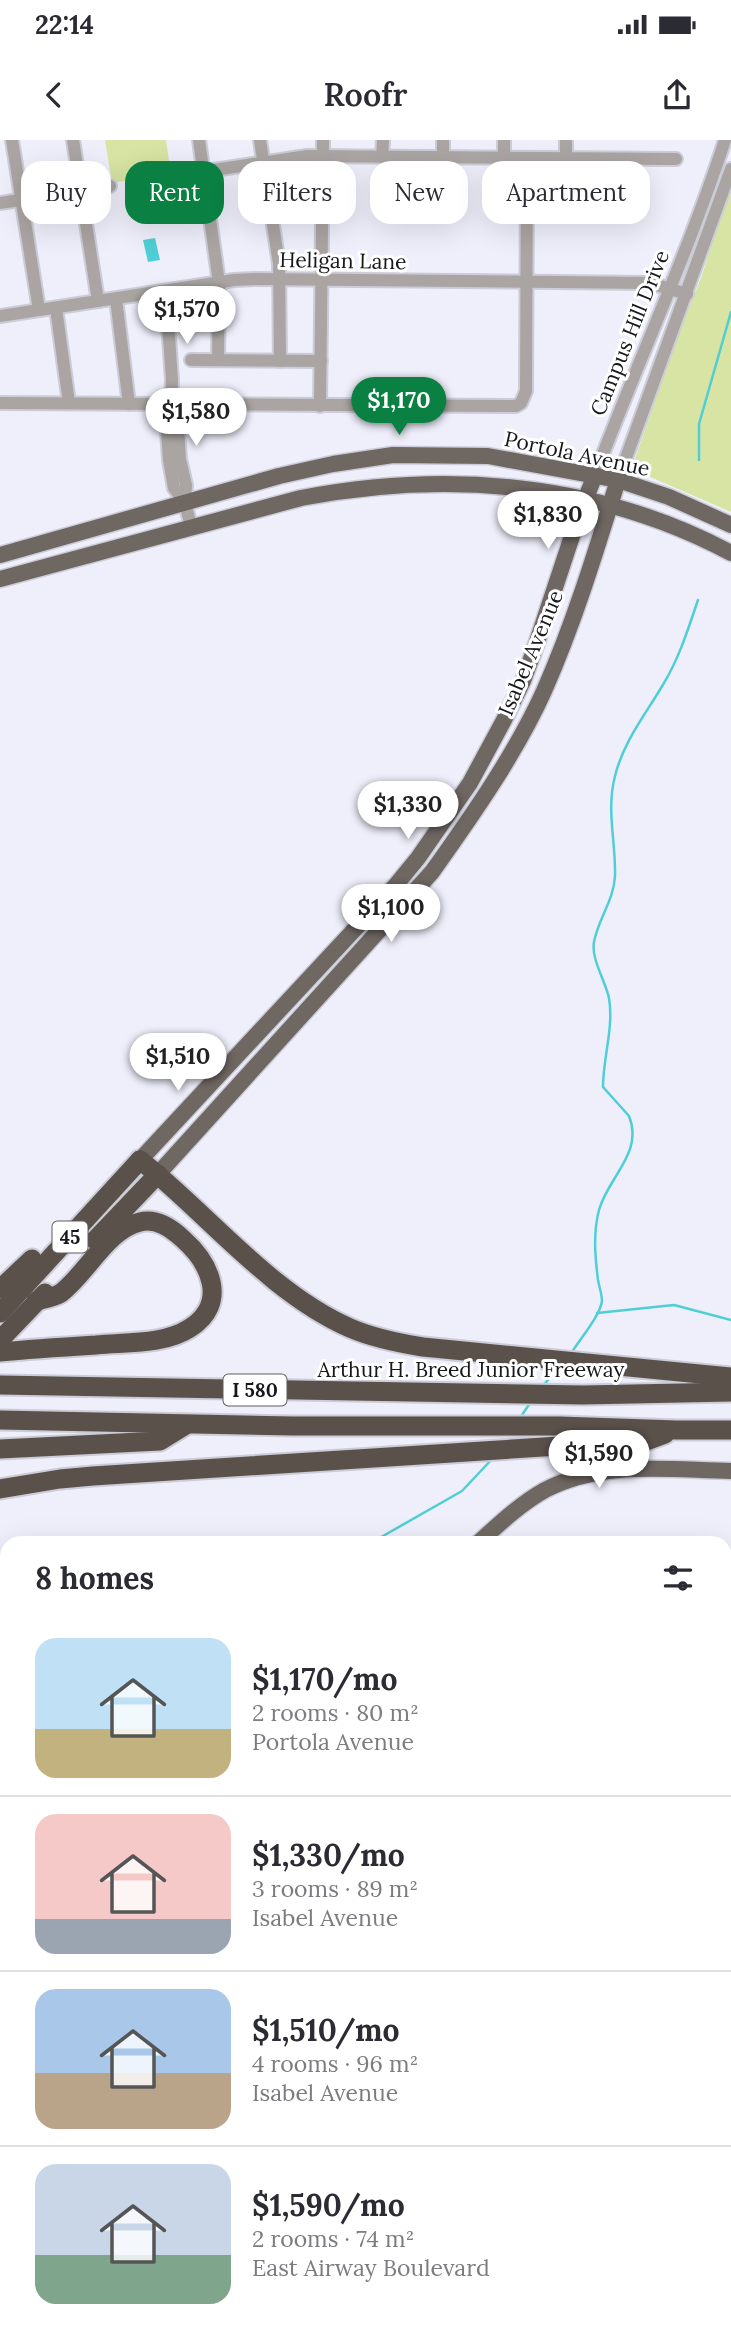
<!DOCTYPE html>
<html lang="en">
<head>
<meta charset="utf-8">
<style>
  body { margin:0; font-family:Lora,serif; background:#f2f2f3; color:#2b2b33; height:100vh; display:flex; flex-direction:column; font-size:26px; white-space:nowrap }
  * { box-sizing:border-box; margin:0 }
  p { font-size:23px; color:#7c7c81 }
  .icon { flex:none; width:38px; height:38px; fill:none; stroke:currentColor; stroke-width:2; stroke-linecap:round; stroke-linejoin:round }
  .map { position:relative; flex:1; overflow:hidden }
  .panel { position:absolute; left:0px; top:1396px; width:732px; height:800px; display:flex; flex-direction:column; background:#fff; border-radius:21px 21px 0 0; box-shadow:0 7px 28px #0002 }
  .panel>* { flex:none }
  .banner { position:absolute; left:21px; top:21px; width:690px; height:63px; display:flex; gap:14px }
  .price { position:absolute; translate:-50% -60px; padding:0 16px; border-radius:24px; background:#fff; color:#222; font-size:23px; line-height:46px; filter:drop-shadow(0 2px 4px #0008) }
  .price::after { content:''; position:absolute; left:50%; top:42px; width:21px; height:16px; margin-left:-10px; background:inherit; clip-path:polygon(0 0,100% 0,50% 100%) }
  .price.on { background:#0b8043; color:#fff }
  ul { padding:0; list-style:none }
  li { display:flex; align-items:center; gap:21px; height:175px; padding:0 35px }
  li+li { border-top:2px solid #e1e1e2 }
  li span { display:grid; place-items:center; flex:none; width:196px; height:140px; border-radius:21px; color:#555 }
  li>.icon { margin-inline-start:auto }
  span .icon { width:84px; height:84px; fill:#fffc; stroke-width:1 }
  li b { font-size:30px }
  h2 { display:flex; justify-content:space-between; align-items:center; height:84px; padding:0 35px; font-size:30px }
  .pill { padding:0 24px; border-radius:21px; background:#fff; box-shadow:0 7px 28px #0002; font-size:24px; line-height:63px }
  .pill.on { background:#0b8043; color:#fff }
  .status { display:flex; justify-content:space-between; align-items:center; height:49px; padding:0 35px; background:#fff; direction:ltr }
  .status svg { height:19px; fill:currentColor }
  header { display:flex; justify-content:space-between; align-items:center; height:91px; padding:0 35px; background:#fff; font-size:32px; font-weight:600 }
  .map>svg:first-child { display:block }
  .green { fill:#d7e4a3 }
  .water { fill:#50ced5 }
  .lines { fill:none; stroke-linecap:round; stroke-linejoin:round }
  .stream { stroke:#50ced5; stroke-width:2.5 }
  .minor-casing { stroke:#cbccd7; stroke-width:16 }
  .major-casing { stroke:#cbccd7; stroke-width:19 }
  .highway-casing { stroke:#cbccd7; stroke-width:23 }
  .minor { stroke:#aaa5a2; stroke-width:12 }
  .major { stroke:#6f6762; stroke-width:16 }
  .highway { stroke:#5b514b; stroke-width:19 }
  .labels { text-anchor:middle; stroke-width:6; stroke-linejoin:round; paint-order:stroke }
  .shield { fill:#fff; stroke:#5c5d5f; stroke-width:2 }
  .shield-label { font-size:19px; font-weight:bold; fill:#16171b }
  .street-label { font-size:21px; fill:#16171b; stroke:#fff }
</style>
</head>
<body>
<div class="status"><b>22:14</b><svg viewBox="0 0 49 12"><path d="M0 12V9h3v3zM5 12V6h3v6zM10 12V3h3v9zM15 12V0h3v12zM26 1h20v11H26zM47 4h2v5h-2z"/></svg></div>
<header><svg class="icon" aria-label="back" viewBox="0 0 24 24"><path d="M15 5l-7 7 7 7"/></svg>Roofr<svg class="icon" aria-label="share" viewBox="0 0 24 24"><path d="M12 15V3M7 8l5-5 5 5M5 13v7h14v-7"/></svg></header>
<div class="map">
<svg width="731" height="2196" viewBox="0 0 731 2196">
  <rect width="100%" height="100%" fill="#eeeffb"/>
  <!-- green -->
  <g class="green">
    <path d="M 105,0 L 166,0 L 171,34 L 112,43 Z"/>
    <path d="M 731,46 L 731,372 L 646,335 L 648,331 L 641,323 L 634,322 L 675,202 L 701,138 Z"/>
  </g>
  <!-- water -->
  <path class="water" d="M 155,98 L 160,120 L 148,122 L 143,100 Z"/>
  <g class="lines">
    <!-- stream -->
    <g class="stream">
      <path d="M 699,320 L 699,284 L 731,172"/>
      <path d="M 597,1173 L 674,1165 L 731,1180"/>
      <path d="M 572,1212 C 580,1199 600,1176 602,1161 C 602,1154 599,1146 598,1140 C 595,1116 593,1093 599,1070 C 608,1037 644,1013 629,976 L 603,947 C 603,917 614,888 609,858 C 605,840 591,819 594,802 C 598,779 614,760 615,736 C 616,701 606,671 615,636 C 624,600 646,574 664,543 C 680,516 688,489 698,460"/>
      <path d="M 542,1247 L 558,1228"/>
      <path d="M 520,1278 L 530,1263"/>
      <path d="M 369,1404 L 462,1351 L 493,1318"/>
      <path d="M 0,1454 L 7,1452"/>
    </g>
    <defs>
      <g id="minor">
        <path d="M 12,0 L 39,170"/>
        <path d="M 73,0 L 98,161"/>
        <path d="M 199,0 L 219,143 L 218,220"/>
        <path d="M 260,0 L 279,124 L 280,221"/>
        <path d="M 443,0 L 443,17"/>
        <path d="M 382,17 L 383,0"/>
        <path d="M 504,18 L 504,0"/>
        <path d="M 566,18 L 566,0"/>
        <path d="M 174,36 L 307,16 L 676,19"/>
        <path d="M 0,63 L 110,46"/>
        <path d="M 163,151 L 169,197 L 172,240 L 171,264 L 166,276 L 169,320 L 174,348 L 185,363"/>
        <path d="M 116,159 L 129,264"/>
        <path d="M 56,168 L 69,263"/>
        <path d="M 0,176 L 234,140 L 255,139 L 650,143 L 687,154"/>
        <path d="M 191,220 L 321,221"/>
        <path d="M 0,263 L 516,266 L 521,263 L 526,251 L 527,18"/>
        <path d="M 171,264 L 177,276 L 180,319 L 186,345 L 185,363 L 191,386"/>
        <path d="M 320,266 L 323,0"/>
        <path d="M 595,335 C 637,223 688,114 725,0"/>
        <path d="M 618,340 L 731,29"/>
        <path d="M 724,1886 L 731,1885"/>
        <path d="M 724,2001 L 731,1998"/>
        <path d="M 724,2107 L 731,2107"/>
        <path d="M 167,2196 L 167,2189"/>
        <path d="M 491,2196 L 491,2189"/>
      </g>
      <g id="major">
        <path d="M 0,415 L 279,336 L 333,324 L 393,315 L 488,316 L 618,340 L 669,357 L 731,385"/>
        <path d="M 0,439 L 301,358 C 447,330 598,342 731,413"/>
        <path d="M 140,1020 L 395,746 L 418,718 L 470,643 L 504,580 L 523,541 L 535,508 L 578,378 L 595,335"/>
        <path d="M 158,1034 L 432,732 C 472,676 516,613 544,551 C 574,483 596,411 618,340"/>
        <path d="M 477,1404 C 498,1385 520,1364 545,1350 C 602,1320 669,1330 731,1331"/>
        <path d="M 0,1860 L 7,1857"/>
      </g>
      <g id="highway">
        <path d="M 140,1020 C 208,1074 270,1153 350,1188 C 373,1198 398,1203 423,1207 L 731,1237"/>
        <path d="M 95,1100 L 158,1034"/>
        <path d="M 0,1149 L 32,1119"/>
        <path d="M 0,1173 L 140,1020"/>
        <path d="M 0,1200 L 45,1153"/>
        <path d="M 0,1212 C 32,1209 64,1207 96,1205 C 126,1202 164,1205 190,1188 C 229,1163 210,1123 183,1099 C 171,1088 157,1078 140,1082 C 108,1089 87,1133 61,1153 C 55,1157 44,1159 36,1161"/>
        <path d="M 0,1245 L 583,1255 L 731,1252"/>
        <path d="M 0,1280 L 293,1286 L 560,1286 L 676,1290 L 731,1290"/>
        <path d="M 0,1309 L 160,1301 L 186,1285"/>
        <path d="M 0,1349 L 60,1339 L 93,1336 L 590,1304 L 638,1304 L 665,1294"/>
      </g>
    </defs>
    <!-- minor casing -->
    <use href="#minor" class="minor-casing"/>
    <!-- major casing -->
    <use href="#major" class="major-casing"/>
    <!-- highway casing -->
    <use href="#highway" class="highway-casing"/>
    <!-- minor -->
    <use href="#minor" class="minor"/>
    <!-- major -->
    <use href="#major" class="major"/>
    <!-- highway -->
    <use href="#highway" class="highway"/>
  </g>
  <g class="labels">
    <!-- shield labels -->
    <g class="shield">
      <rect x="52.5" y="1081.5" width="35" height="31" rx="5"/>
      <rect x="223.5" y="1234.5" width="63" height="31" rx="5"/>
    </g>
    <g class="shield-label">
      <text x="70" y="1104">45</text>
      <text x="255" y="1257">I 580</text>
    </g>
    <!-- street labels -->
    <g class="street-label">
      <text transform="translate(343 121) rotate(1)" y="7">Heligan Lane</text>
      <text transform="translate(630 193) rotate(-68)" y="7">Campus Hill Drive</text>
      <text transform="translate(577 314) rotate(12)" y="7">Portola Avenue</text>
      <text transform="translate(531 513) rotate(-67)" y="7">Isabel Avenue</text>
      <text x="471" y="1237">Arthur H. Breed Junior Freeway</text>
    </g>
  </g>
</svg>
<b class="price" style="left:187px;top:206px">$1,570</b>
<b class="price on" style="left:399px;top:297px">$1,170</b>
<b class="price" style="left:196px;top:308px">$1,580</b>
<b class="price" style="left:548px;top:411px">$1,830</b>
<b class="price" style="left:408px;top:701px">$1,330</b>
<b class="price" style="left:391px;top:804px">$1,100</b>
<b class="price" style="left:178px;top:953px">$1,510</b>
<b class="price" style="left:599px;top:1350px">$1,590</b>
<div class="banner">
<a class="pill">Buy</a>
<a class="pill on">Rent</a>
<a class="pill">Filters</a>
<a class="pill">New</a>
<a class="pill">Apartment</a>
</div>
<section class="panel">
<h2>8 homes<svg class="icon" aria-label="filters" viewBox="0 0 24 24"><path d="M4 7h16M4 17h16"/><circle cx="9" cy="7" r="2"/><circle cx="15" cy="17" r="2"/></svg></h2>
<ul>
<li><span style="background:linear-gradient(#bfe0f5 65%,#c2b280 0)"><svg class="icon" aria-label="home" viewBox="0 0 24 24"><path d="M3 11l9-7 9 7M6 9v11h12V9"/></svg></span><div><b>$1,170/mo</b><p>2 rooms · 80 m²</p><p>Portola Avenue</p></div></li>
<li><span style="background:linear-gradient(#f6c9c9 75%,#9aa5b1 0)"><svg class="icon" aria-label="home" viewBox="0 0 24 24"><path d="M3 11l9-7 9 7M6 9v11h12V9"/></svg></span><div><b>$1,330/mo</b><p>3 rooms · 89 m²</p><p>Isabel Avenue</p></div></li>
<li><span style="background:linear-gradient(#a9c7e8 60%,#b9a48a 0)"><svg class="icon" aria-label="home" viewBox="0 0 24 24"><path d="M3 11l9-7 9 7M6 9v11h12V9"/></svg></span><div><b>$1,510/mo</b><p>4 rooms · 96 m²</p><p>Isabel Avenue</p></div></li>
<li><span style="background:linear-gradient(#c9d6e8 65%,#7fa58c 0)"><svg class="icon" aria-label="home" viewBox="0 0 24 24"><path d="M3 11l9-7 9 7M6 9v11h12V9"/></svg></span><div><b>$1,590/mo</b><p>2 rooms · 74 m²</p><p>East Airway Boulevard</p></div></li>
</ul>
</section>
</div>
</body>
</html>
